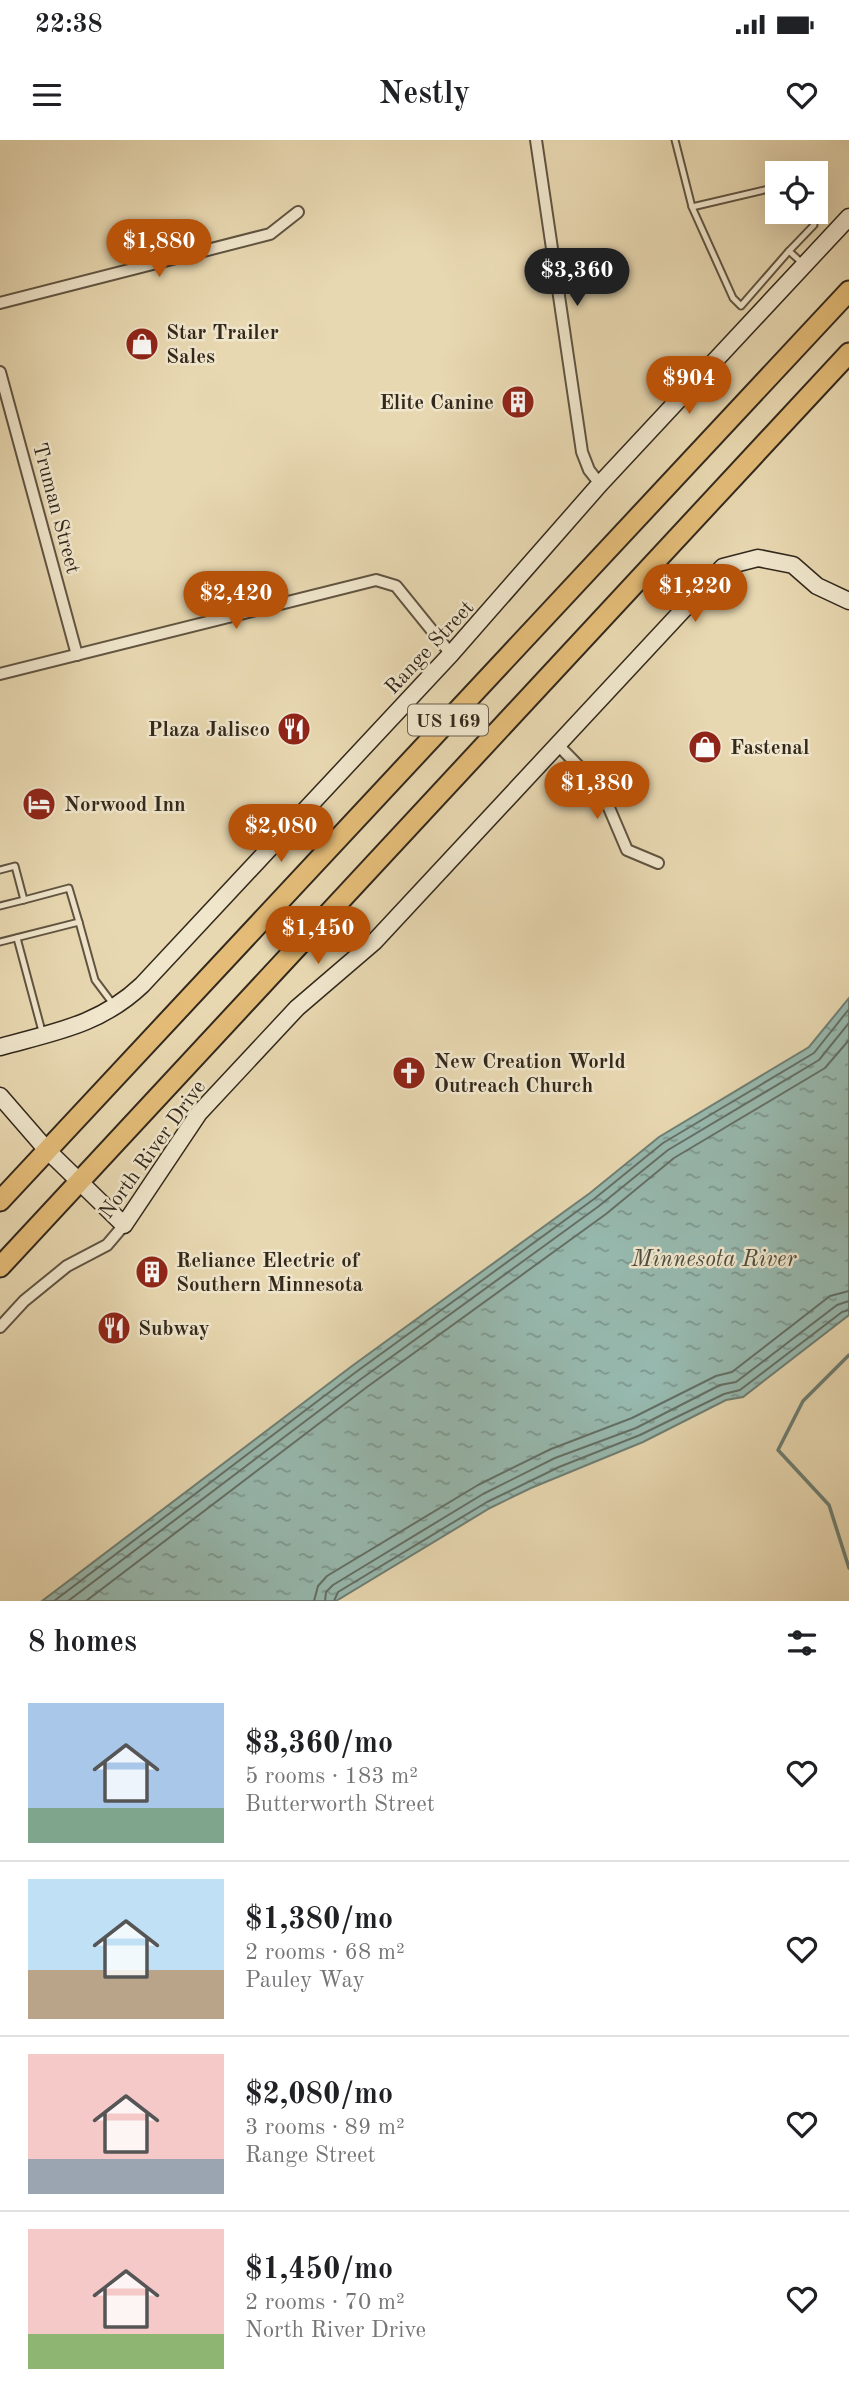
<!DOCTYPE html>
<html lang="en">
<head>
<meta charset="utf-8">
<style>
  body { margin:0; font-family:"Old Standard TT",serif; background:#f2f2f2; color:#202124; height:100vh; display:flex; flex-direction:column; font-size:26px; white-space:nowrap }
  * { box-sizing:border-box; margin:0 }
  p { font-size:23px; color:#757577 }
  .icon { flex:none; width:38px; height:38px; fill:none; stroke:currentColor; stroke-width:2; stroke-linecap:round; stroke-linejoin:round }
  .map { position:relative; height:1461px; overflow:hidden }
  .panel { display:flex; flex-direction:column; background:#fff; flex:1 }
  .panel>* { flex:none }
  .controls { position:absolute; left:765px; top:21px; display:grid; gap:14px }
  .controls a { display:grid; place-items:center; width:63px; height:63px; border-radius:0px; background:#fff; box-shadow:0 7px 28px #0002; font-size:35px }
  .price { position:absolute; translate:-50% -60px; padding:0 16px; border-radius:24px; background:#b45309; color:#fff; font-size:23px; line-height:46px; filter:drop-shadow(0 2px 4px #0008) }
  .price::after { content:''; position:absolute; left:50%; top:42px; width:21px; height:16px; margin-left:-10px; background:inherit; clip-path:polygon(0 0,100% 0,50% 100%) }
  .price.on { background:#222; color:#fff }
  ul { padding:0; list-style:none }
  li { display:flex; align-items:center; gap:21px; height:175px; padding:0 28px }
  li+li { border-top:2px solid #e0e0e0 }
  li span { display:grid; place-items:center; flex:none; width:196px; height:140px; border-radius:0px; color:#555 }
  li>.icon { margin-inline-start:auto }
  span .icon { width:84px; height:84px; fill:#fffc; stroke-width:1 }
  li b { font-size:30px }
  h2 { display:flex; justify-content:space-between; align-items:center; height:84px; padding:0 28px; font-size:30px }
  .status { display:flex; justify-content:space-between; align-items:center; height:49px; padding:0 35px; background:#fff; direction:ltr }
  .status svg { height:19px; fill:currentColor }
  header { display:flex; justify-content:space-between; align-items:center; height:91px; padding:0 28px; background:#fff; font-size:32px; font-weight:700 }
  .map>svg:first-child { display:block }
  .water { fill:url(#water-ripples); stroke:#6f7f74; stroke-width:2 }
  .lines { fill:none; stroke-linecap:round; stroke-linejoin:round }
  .shore { stroke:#647066; stroke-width:2 }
  .stream { stroke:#6f7f74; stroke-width:3.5 }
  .lane-casing { stroke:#605441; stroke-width:9 }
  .street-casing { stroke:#605441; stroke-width:14 }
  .secondary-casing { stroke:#32281c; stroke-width:19 }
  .highway-casing { stroke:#32281c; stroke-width:23 }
  .lane { stroke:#f0e6cc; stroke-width:5 }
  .street { stroke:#f0e6cc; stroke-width:10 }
  .secondary { stroke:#f0e6cc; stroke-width:16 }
  .highway { stroke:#e4bc78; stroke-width:19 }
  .labels { text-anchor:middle; stroke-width:5; stroke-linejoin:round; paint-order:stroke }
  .shield { fill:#f0e6cc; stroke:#6b6151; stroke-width:2 }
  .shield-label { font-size:19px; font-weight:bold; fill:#32281c }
  .poi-label { font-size:21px; font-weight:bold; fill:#32281c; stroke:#f0e6cc; text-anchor:start }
  .street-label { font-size:21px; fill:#32281c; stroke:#f0e6cc }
  .water-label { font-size:23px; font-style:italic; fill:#4b4c41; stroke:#f0e6cc }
</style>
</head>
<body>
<div class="status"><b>22:38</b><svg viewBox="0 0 49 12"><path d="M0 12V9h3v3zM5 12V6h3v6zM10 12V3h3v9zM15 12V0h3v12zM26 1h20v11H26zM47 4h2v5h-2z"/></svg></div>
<header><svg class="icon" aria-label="menu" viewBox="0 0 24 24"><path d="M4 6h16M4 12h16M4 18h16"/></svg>Nestly<svg class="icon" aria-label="heart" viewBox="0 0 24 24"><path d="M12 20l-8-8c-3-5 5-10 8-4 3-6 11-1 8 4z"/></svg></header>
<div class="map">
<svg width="849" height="1461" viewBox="0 0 849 1461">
  <defs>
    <pattern id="water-ripples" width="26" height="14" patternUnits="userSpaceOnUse" patternTransform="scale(1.75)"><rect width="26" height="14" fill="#97b9af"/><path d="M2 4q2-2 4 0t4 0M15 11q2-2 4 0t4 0" fill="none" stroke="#7c968e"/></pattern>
  </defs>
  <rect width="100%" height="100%" fill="#e8d8b1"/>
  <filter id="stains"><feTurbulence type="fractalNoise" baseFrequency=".00286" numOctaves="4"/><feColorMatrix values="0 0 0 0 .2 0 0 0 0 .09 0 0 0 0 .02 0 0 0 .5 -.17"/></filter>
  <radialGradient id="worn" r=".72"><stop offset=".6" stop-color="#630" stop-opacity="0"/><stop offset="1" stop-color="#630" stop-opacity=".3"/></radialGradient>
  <!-- water -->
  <path class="water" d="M 849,858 L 849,1175 L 743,1257 L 726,1260 L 643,1302 L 531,1348 L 490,1368 L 336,1461 L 42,1461 L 352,1226 L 590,1053 L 659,997 L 809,907 Z"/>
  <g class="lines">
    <!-- shore -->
    <g class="shore">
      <path d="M 54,1461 L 356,1232 L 594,1059 L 663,1003 L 814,913 L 849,869"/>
      <path d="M 68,1461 L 361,1239 L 599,1066 L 668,1010 L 819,920 L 849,883"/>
      <path d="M 86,1461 L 367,1247 L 606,1074 L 674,1018 L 825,928 L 849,900"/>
      <path d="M 314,1461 L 318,1446 L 327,1436 L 478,1345 L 551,1309 L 632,1278 L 716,1236 L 732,1232 L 830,1156 L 849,1151"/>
      <path d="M 325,1461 L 326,1452 L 333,1445 L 483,1354 L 555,1318 L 636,1288 L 720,1245 L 736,1242 L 837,1165 L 849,1161"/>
      <path d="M 334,1461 L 338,1452 L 487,1362 L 559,1327 L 640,1295 L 724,1254 L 740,1250 L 842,1172 L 849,1170"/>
    </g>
    <!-- stream -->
    <path class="stream" d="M 849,1215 L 803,1261 L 778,1310 L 829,1365 L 849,1428"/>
    <defs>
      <g id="lane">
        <path d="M 675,0 L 692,67 L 777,47"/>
        <path d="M 692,67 L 733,158 L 741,166 L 789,111"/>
        <path d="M 802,123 L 789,111 L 814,85 L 809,72"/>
        <path d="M 0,730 L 15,726 L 24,760 L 0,766"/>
        <path d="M 24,760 L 69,748 L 79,782"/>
        <path d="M 17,798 L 43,895"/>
        <path d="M 0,802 L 79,782 L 95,840 L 113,864"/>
      </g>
      <g id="street">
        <path d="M 536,0 L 582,312 L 589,330 L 600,344"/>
        <path d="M 0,163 L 270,94 L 298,72"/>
        <path d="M 0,232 L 77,515"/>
        <path d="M 0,534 L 376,440 L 396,446 L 451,514"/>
        <path d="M 557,604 L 601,649 L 627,710 L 658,723"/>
        <path d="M 0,1187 L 24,1161 L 67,1126 L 107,1105 L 124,1085"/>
      </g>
      <g id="secondary">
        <path d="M 0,907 C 54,892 100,885 142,845 L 451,514 L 600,344 L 849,77"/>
        <path d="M 0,956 L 46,1009 L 124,1085 L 199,973 L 297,868 L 374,802 L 723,427 L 758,418 L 793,425 L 817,446 L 849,461"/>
      </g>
      <g id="highway">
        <path d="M 0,1061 L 849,151"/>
        <path d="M 0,1127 L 849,213"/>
      </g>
    </defs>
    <!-- lane casing -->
    <use href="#lane" class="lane-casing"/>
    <!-- street casing -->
    <use href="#street" class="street-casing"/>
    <!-- secondary casing -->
    <use href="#secondary" class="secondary-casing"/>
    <!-- highway casing -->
    <use href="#highway" class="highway-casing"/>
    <!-- lane -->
    <use href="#lane" class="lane"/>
    <!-- street -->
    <use href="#street" class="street"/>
    <!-- secondary -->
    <use href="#secondary" class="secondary"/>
    <!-- highway -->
    <use href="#highway" class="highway"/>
  </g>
  <!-- icons -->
  <defs>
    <symbol id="shop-disc" viewBox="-11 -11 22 22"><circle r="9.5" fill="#8f2418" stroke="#f0e6cc"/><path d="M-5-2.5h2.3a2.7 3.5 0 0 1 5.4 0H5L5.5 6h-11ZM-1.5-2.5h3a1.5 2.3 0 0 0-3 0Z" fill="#fff"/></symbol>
    <symbol id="building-disc" viewBox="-11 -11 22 22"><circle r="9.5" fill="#8f2418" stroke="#f0e6cc"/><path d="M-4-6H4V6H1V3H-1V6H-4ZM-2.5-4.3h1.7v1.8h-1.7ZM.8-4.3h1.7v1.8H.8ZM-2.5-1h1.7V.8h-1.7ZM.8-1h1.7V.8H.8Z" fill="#fff"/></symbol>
    <symbol id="restaurant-disc" viewBox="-11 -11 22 22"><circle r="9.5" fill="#8f2418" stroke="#f0e6cc"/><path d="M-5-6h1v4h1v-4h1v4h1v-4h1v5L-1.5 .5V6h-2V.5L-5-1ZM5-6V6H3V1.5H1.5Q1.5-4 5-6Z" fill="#fff"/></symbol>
    <symbol id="hotel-disc" viewBox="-11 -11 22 22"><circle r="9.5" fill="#8f2418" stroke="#f0e6cc"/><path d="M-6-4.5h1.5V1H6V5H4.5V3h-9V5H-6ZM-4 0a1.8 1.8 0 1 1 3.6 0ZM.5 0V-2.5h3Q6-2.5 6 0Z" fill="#fff"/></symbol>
    <symbol id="church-disc" viewBox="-11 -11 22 22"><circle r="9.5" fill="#8f2418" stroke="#f0e6cc"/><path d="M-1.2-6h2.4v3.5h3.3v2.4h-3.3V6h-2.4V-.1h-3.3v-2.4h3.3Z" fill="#fff"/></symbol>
  </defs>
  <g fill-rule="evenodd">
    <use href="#shop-disc" x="123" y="185" width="38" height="38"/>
    <use href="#building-disc" x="499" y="243" width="38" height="38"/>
    <use href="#restaurant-disc" x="275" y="570" width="38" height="38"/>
    <use href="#shop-disc" x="686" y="588" width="38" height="38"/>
    <use href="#hotel-disc" x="20" y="645" width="38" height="38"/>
    <use href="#church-disc" x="390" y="914" width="38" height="38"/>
    <use href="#building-disc" x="133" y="1113" width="38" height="38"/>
    <use href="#restaurant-disc" x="95" y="1169" width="38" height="38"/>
  </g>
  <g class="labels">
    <!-- shield labels -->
    <rect class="shield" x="408" y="564.5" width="80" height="31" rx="5"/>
    <g class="shield-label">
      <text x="448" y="587">US 169</text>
    </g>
    <!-- poi labels -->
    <g class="poi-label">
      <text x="166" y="199">Star Trailer<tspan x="166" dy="24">Sales</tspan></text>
      <text x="494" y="269" text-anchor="end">Elite Canine</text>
      <text x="270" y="596" text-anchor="end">Plaza Jalisco</text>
      <text x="730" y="614">Fastenal</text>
      <text x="64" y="671">Norwood Inn</text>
      <text x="434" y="928">New Creation World<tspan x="434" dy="24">Outreach Church</tspan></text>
      <text x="176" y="1127">Reliance Electric of<tspan x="176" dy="24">Southern Minnesota</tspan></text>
      <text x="138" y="1195">Subway</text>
    </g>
    <!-- street labels -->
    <g class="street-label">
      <text transform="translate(57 368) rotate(75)" y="7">Truman Street</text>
      <text transform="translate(429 507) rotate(-47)" y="7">Range Street</text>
      <text transform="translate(152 1009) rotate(-54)" y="7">North River Drive</text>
    </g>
    <!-- water labels -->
    <g class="water-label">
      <text x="714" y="1126">Minnesota River</text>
    </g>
  </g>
  <rect width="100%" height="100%" filter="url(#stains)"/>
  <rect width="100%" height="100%" fill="url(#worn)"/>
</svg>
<div class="controls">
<a><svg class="icon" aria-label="locate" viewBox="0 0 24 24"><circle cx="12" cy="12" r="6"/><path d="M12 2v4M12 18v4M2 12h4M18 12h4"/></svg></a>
</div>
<b class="price" style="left:159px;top:139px">$1,880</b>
<b class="price on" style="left:577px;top:168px">$3,360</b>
<b class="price" style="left:689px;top:276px">$904</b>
<b class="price" style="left:695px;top:484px">$1,220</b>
<b class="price" style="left:236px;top:491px">$2,420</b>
<b class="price" style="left:597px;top:681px">$1,380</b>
<b class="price" style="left:281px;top:724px">$2,080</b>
<b class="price" style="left:318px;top:826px">$1,450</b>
</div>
<section class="panel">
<h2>8 homes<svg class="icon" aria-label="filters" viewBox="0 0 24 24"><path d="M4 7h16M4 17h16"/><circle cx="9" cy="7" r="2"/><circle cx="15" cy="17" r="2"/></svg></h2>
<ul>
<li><span style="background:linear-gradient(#a9c7e8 75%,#7fa58c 0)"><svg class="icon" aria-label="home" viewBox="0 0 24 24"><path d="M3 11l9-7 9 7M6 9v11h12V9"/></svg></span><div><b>$3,360/mo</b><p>5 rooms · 183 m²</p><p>Butterworth Street</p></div><svg class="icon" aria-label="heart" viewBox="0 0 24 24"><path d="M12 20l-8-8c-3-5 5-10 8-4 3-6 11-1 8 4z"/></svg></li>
<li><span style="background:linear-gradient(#bfe0f5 65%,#b9a48a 0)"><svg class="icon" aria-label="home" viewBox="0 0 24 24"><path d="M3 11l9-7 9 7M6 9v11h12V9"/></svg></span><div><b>$1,380/mo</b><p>2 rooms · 68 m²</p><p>Pauley Way</p></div><svg class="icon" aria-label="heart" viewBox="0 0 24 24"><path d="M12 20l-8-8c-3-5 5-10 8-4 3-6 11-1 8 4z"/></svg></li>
<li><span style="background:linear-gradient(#f6c9c9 75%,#9aa5b1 0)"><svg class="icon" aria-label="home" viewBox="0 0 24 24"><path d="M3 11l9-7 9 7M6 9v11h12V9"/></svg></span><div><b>$2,080/mo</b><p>3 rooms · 89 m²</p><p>Range Street</p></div><svg class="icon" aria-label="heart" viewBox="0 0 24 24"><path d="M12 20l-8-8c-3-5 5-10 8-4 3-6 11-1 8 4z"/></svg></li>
<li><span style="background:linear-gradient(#f6c9c9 75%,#8fb573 0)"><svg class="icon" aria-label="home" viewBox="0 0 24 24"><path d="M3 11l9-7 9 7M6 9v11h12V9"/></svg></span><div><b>$1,450/mo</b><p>2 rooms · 70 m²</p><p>North River Drive</p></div><svg class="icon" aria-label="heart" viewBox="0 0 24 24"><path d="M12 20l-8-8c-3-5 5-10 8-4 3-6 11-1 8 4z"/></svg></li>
</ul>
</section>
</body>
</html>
